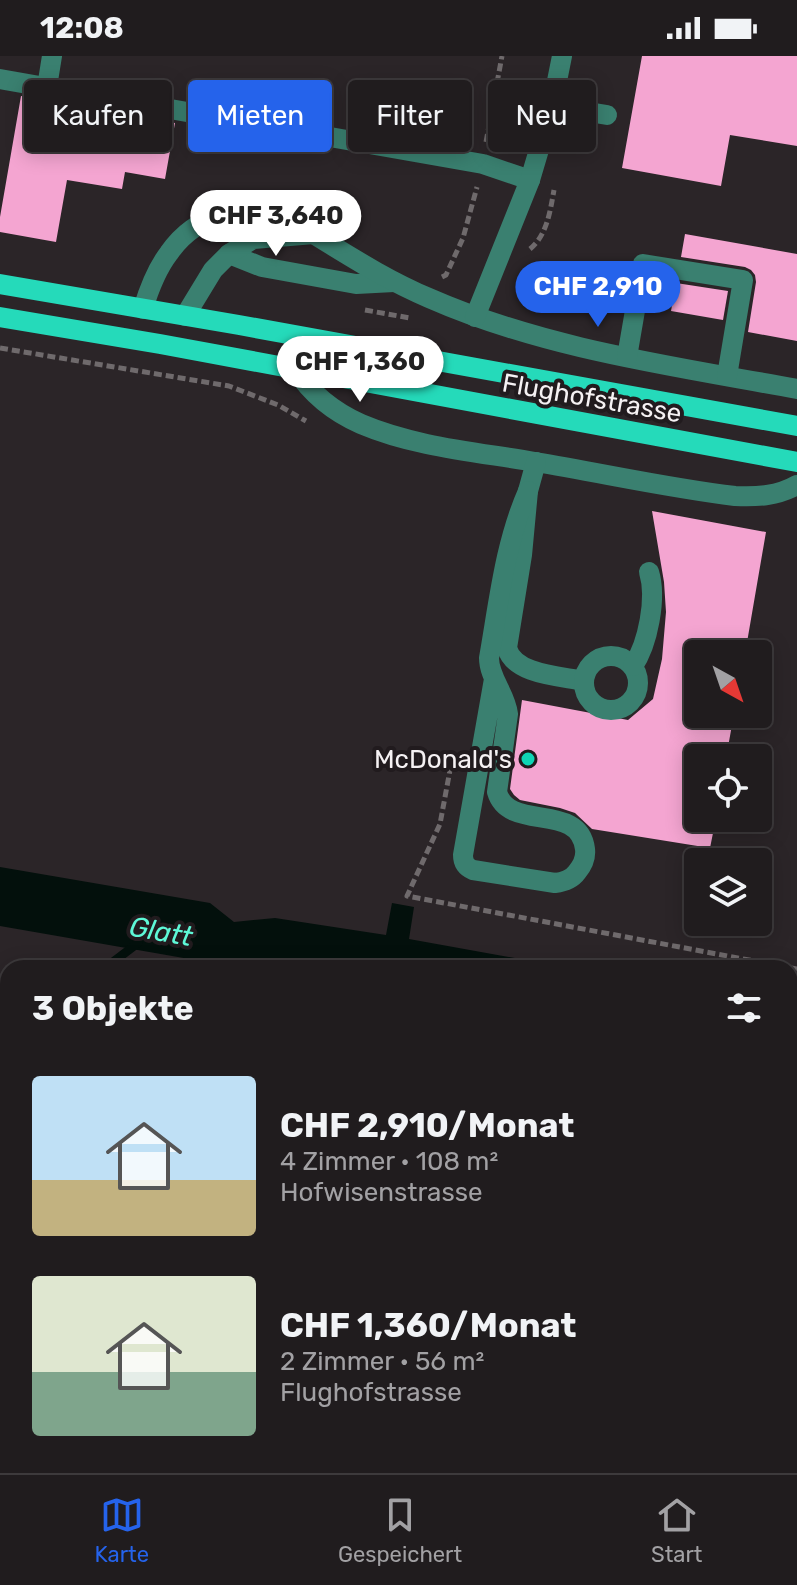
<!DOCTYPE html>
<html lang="de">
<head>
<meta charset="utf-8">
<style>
  body { margin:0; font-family:Rubik,sans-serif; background:#282527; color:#f1f3f6; height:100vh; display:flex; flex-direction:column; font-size:30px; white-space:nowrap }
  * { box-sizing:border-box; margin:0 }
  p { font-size:26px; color:#a2a1a4 }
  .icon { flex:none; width:44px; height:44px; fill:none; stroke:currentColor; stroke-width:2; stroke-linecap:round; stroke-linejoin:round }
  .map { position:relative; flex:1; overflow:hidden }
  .side { position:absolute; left:0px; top:904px; width:798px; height:514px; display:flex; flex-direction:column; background:#201c1e; border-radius:24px 24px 0 0; box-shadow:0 4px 20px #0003,0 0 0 2px #3d3a3c }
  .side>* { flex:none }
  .banner { position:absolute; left:24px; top:24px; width:750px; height:72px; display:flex; gap:16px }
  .needle { width:52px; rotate:140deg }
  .tools { position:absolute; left:684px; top:584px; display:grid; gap:16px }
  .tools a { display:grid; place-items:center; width:88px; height:88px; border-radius:8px; background:#201c1e; box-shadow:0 4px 20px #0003,0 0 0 2px #3d3a3c; font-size:40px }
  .price { position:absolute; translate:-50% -68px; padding:0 18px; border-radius:28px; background:#fff; color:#222; font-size:26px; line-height:52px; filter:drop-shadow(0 2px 4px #0008) }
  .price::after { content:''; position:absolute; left:50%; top:48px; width:24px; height:18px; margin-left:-12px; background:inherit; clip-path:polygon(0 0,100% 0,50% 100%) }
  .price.current { background:#2563eb; color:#fff }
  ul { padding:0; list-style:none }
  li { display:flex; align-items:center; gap:24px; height:200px; padding:0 32px }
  li span { display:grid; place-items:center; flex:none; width:224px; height:160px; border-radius:8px; color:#555 }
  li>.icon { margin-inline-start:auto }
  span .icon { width:96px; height:96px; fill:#fffc; stroke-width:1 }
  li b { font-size:34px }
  h2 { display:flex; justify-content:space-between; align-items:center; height:96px; padding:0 32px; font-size:34px }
  .tag { padding:0 28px; border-radius:8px; background:#201c1e; box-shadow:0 4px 20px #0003,0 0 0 2px #3d3a3c; font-size:28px; line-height:72px }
  .tag.current { background:#2563eb; color:#fff }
  .status { display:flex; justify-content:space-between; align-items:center; height:56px; padding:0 40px; background:#201c1e; direction:ltr }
  .status svg { height:22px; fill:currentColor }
  .dock { display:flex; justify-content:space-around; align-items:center; height:112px; border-top:2px solid #3d3a3c; background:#201c1e; font-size:22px; color:#a2a1a4 }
  .dock a { display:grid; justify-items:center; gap:4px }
  .dock .current { color:#2563eb }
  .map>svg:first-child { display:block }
  .water { fill:#03100c }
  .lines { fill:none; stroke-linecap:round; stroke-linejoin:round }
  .stream { stroke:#03100c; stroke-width:9 }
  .building { fill:#f4a5d1 }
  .path { stroke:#6f6a6c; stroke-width:5; stroke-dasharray:8 4; stroke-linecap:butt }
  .minor { stroke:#3a8070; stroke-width:20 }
  .major { stroke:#25daba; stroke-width:20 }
  .poi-dot { fill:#0ed5b5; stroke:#211b1e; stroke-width:3 }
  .labels { text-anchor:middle; stroke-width:8; stroke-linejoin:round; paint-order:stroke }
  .street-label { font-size:26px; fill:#f5f1f3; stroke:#211b1e }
  .poi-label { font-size:26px; fill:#f5f1f3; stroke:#211b1e; text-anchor:end }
  .water-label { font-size:28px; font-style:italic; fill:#5ef8d7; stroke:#211b1e }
</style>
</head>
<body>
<div class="status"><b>12:08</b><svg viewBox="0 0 49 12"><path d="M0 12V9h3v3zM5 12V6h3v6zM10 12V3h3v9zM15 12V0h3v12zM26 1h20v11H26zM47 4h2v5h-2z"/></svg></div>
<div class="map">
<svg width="797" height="1417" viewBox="0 0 797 1417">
  <rect width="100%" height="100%" fill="#2b2528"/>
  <!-- water -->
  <g class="water">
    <path d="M 0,811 L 210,847 L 234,866 L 275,862 L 386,879 L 392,847 L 414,851 L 409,883 L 570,912 L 241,912 L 0,870 Z"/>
    <path d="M 790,952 L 797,953 L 797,1011 L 790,1010 Z"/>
  </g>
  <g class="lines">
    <!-- stream -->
    <path class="stream" d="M 109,909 L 138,887"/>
  </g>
  <!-- building -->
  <g class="building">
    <path d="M 642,0 L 797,0 L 797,90 L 730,79 L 721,130 L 622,112 Z"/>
    <path d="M 21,40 L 175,67 L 165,123 L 125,116 L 122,133 L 67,124 L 56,186 L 0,176 L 0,161 Z"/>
    <path d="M 685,178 L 797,198 L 797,285 L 748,276 L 756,226 L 755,219 L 751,214 L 745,211 L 681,201 Z"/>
    <path d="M 676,227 L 728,235 L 723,264 L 671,255 Z"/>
    <path d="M 652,455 L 766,476 L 745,598 L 698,598 L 698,658 L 734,658 L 726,702 L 698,702 L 698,762 L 716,762 L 710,792 L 592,773 L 575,757 L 560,752 L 520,744 L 514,739 L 510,733 L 522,644 L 628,664 L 653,643 L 662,603 L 666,556 L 664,526 Z"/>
  </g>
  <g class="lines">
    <!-- path -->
    <g class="path">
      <path d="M 486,86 L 502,0"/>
      <path d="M 530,193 C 547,179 550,156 554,134"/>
      <path d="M 442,221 L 446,219 L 463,182 L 477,131"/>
      <path d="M 365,254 L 410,262"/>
      <path d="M 0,292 L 229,330 L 278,349 L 306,365"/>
      <path d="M 453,698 L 440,768 L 407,840 L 797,913"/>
    </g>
    <!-- minor -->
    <g class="minor">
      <path d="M 0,23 L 483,108 L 530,124"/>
      <path d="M 47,31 L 52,0"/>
      <path d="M 552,50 L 607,59"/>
      <path d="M 229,198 L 262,211 L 356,228 L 394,226"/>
      <path d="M 143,253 C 149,233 156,214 169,197 C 196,158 247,144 290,164 C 336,191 379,221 429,242 C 545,293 673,310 797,333"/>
      <path d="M 185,260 L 213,214 L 229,198 L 253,183 L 314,178"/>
      <path d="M 475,261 L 530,124 L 552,50 L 562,0"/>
      <path d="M 627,301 L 643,208 L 743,224 L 727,320"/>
      <path d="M 296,314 C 312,339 334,356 361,368 C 415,391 477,396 535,406 C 602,417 668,432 735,440 C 757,441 778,440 797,429"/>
      <path d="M 536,406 L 528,435 L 522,499 L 507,592 C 514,619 561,620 584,625"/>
      <circle cx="611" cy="627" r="27"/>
      <path d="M 633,610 C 648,588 657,542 649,516"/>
      <path d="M 494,623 L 463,799 C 463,807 466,811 473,814 L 555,827 C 564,826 572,823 577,816 C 583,809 586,801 585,793 C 579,745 509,777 497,736 L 508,658 C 506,638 489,622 489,602 C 499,545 505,487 528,435"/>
    </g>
    <!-- major -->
    <g class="major">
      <path d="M 0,228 L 239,269 L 797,370"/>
      <path d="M 0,261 L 160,288 L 797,406"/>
    </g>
  </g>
  <!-- markers -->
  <circle class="poi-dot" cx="528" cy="703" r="8"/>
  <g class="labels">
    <!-- street labels -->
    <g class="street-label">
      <text transform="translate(592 342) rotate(10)" y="9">Flughofstrasse</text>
    </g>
    <!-- poi labels -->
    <g class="poi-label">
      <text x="512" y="712">McDonald's</text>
    </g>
    <!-- water labels -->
    <g class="water-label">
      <text transform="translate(161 875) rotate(10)" y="10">Glatt</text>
    </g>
  </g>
</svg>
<div class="tools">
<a><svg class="needle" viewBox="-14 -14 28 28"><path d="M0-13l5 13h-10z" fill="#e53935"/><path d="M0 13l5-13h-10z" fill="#a2a1a4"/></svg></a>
<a><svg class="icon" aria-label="locate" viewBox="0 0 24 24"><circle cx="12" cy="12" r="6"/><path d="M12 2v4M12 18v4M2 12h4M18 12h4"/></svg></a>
<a><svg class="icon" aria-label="layers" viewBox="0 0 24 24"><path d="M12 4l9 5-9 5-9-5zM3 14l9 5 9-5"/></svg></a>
</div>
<b class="price" style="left:276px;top:202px">CHF 3,640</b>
<b class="price current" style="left:598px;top:273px">CHF 2,910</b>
<b class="price" style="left:360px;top:348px">CHF 1,360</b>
<div class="banner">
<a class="tag">Kaufen</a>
<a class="tag current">Mieten</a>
<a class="tag">Filter</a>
<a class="tag">Neu</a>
</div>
<section class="side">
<h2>3 Objekte<svg class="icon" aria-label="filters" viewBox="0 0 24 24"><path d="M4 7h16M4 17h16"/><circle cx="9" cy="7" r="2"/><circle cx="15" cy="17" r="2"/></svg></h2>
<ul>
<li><span style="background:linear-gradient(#bfe0f5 65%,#c2b280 0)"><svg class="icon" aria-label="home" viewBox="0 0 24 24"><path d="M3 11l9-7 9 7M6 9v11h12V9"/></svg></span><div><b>CHF 2,910/Monat</b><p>4 Zimmer · 108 m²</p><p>Hofwisenstrasse</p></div></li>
<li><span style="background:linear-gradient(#dfe7d0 60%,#7fa58c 0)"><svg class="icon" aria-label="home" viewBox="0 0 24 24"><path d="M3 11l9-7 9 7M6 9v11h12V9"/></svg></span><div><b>CHF 1,360/Monat</b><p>2 Zimmer · 56 m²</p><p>Flughofstrasse</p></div></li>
</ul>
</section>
</div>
<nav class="dock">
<a class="current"><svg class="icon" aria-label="map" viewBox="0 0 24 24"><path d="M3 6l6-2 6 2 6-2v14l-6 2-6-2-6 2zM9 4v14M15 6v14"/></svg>Karte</a>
<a><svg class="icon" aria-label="saved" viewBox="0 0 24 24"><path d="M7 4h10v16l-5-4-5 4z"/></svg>Gespeichert</a>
<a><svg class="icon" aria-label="home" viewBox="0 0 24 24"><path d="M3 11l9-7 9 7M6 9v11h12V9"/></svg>Start</a>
</nav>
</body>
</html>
